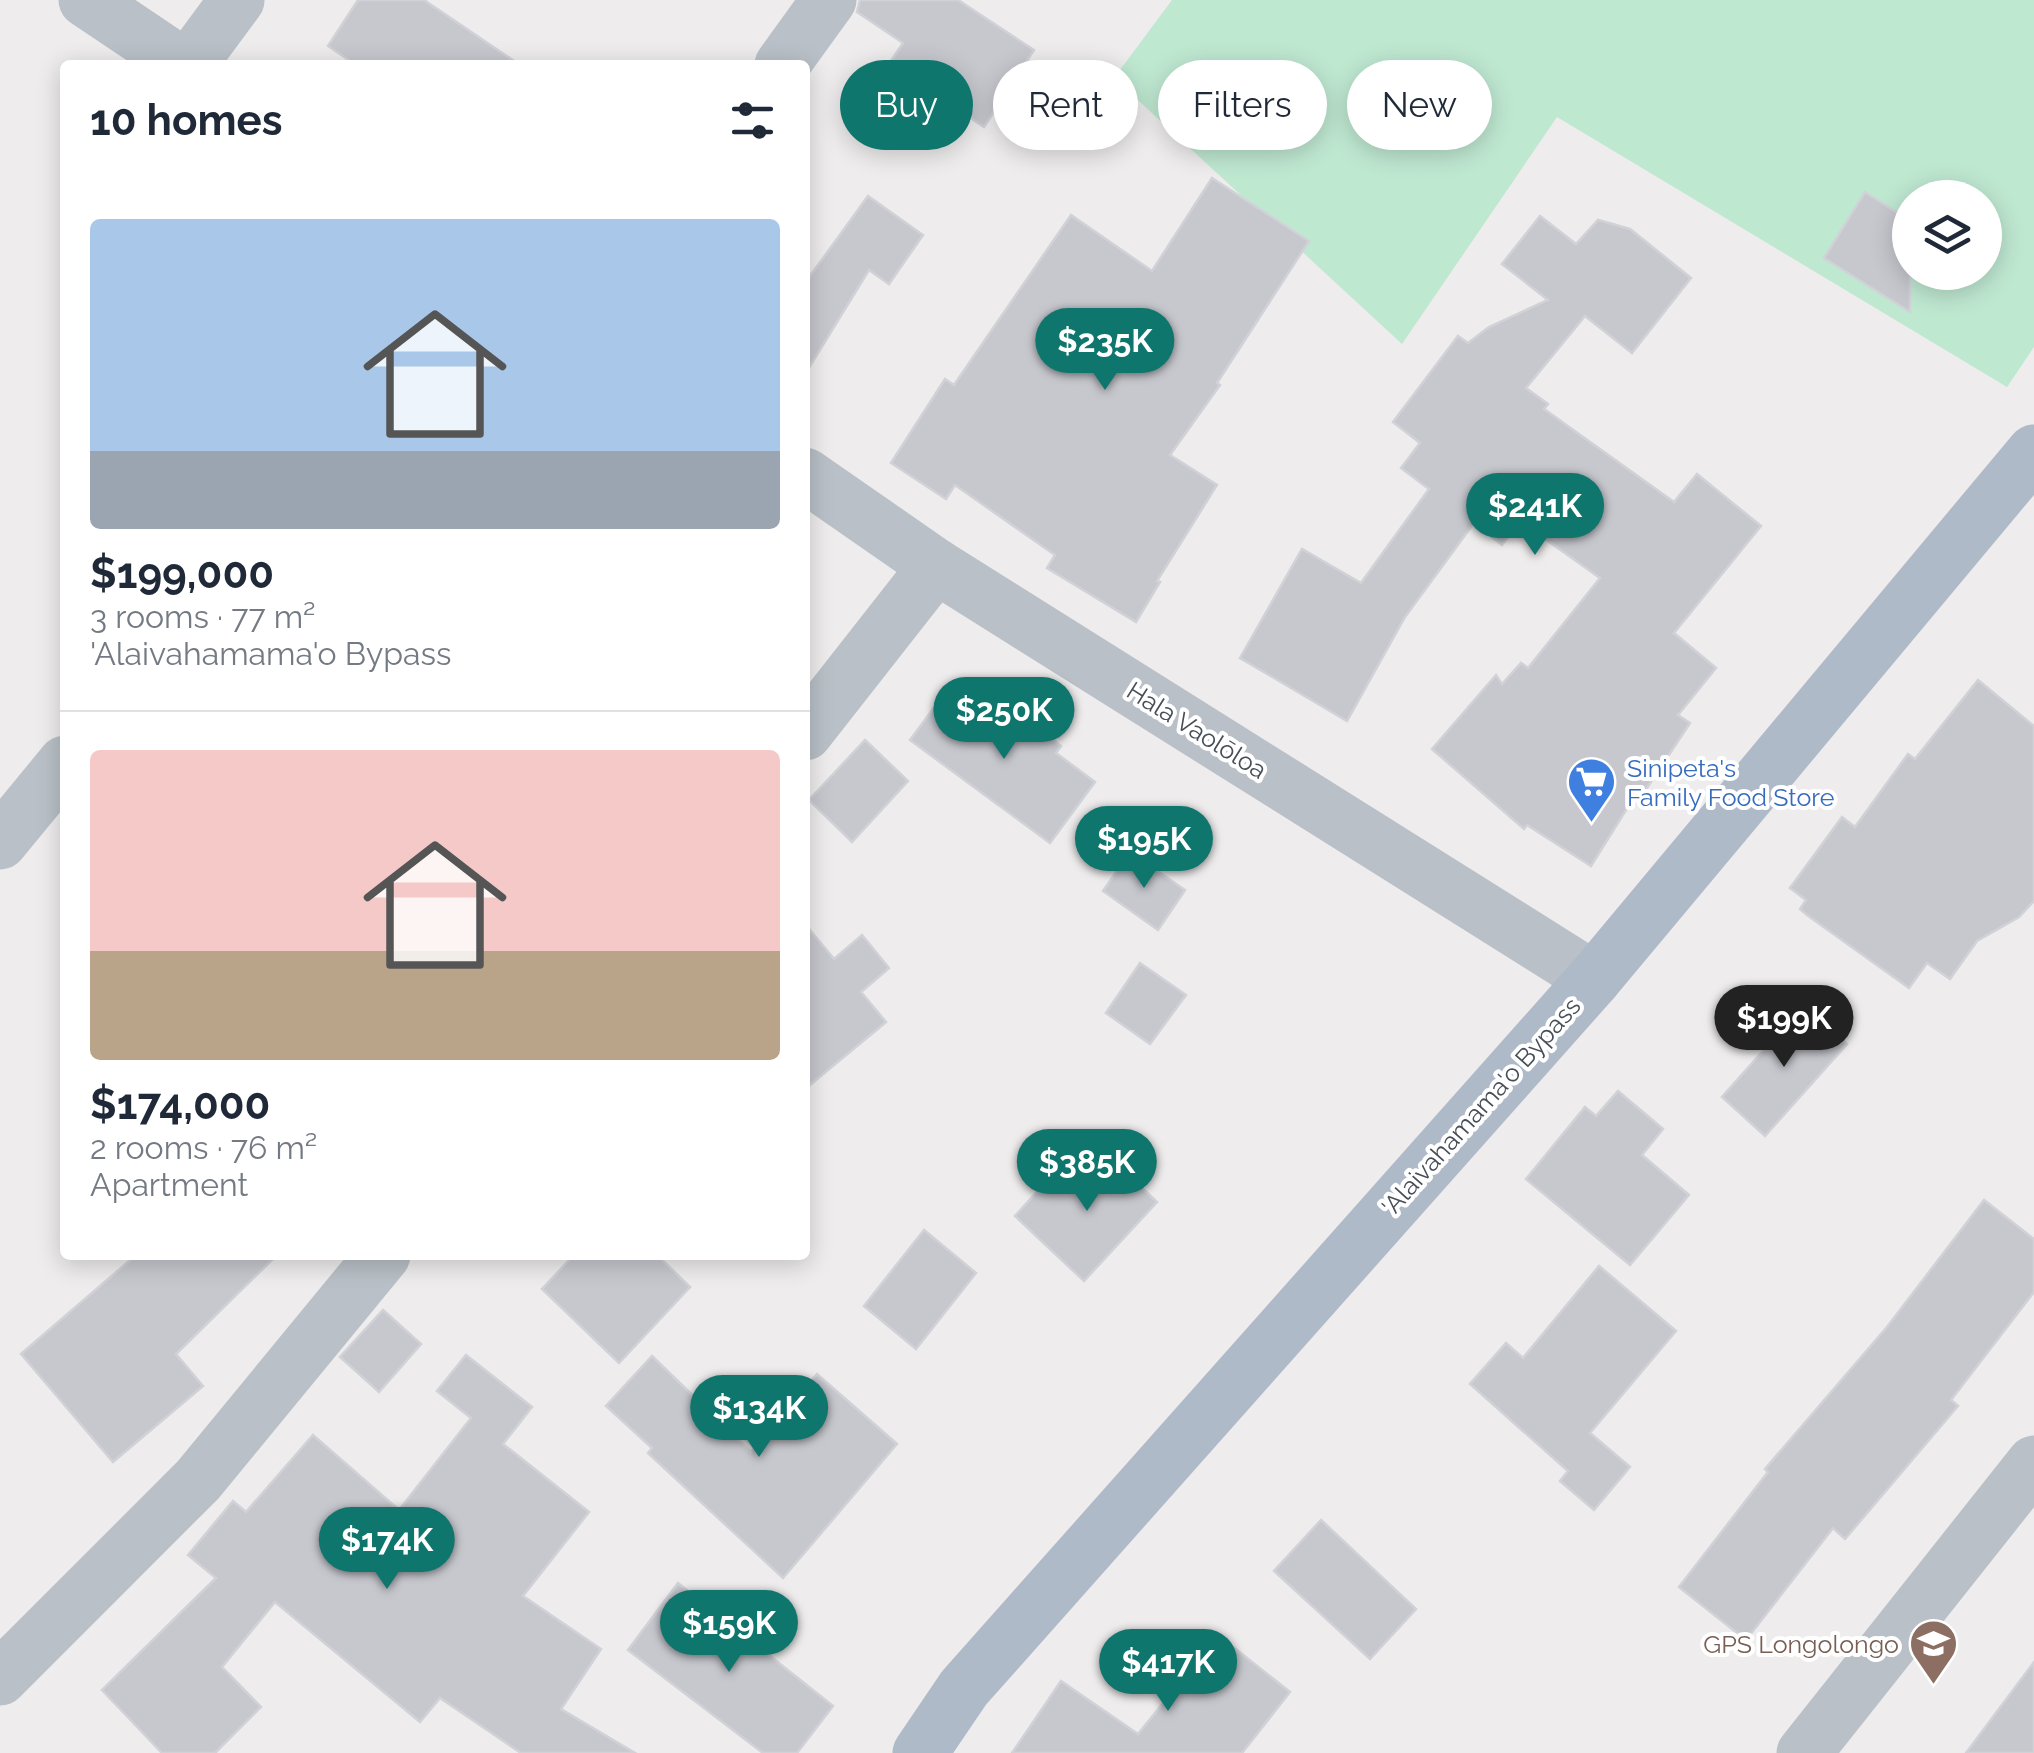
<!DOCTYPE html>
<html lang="en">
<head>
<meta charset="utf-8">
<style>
  body { margin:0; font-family:Raleway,sans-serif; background:#f6f6f7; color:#1f2937; height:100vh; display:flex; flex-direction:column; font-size:38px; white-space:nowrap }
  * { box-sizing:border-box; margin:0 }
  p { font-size:32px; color:#747a83 }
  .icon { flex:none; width:55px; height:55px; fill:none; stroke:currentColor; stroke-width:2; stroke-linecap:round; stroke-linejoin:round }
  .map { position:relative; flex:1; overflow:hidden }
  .details { position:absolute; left:60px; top:60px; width:750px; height:1200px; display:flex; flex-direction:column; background:#fff; border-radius:10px; box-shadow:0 5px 25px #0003 }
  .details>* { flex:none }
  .banner { position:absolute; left:840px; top:60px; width:950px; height:90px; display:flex; gap:20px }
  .tools { position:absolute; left:1892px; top:180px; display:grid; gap:20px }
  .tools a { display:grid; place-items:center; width:110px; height:110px; border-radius:50%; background:#fff; box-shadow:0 5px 25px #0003; font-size:50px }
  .price { position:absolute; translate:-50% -85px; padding:0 22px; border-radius:35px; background:#0f766e; color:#fff; font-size:32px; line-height:65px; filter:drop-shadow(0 2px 5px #0008) }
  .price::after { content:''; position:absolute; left:50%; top:60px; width:30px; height:22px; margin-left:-15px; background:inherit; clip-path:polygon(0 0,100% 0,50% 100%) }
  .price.on { background:#222; color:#fff }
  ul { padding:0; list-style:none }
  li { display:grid; align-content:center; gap:20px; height:530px; padding:0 30px }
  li+li { border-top:2px solid #e0e1e3 }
  li span { display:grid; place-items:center; height:310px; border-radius:10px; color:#555 }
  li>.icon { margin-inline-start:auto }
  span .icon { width:180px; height:180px; fill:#fffc; stroke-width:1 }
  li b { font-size:42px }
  h2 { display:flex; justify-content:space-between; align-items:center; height:120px; padding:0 30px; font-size:42px }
  .pill { padding:0 35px; border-radius:45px; background:#fff; box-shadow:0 5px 25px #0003; font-size:35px; line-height:90px }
  .pill.on { background:#0f766e; color:#fff }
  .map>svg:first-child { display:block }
  .green { fill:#bfe8d1; fill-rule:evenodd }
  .building { fill:#c7c8ce; stroke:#d1d2d7; stroke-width:2.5 }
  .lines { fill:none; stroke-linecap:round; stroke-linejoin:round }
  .minor { stroke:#b9c0c7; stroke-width:55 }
  .major { stroke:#afbac8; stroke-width:55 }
  .labels { text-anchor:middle; stroke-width:8; stroke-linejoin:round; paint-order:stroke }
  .street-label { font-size:25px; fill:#474e57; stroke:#fff }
  .shop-label { font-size:25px; fill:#366cbe; stroke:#fff; text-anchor:start }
  .education-label { font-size:25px; fill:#785e54; stroke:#fff; text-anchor:end }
</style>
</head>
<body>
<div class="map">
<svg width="2034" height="1753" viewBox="0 0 2034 1753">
  <rect width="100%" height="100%" fill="#eeecec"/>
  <!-- green -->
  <path class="green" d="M 1172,0 L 2034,0 L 2034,347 L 2007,387 L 1557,117 L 1402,344 L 1114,78 ZM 1910,198 L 1985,198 L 1985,272 L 1910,272 Z"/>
  <!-- building -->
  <g class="building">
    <path d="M 358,0 L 424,0 L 520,65 L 356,65 L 328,46 Z"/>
    <path d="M 860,0 L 958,0 L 1034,50 L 984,127 L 889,64 L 903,43 L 857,12 Z"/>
    <path d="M 1212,178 L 1309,241 L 1217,383 L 1220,385 L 1170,455 L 1217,485 L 1157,581 L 1160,582 L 1136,622 L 1047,568 L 1055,555 L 955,485 L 946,499 L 891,463 L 945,379 L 954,385 L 1071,215 L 1152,271 Z"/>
    <path d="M 1865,192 L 1910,221 L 1910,312 L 1824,258 Z"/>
    <path d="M 868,196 L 923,235 L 889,284 L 869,270 L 805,374 L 805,283 Z"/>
    <path d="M 1540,216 L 1576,244 L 1598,220 L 1630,229 L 1691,278 L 1632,353 L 1585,316 L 1526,388 L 1548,404 L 1544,409 L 1674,502 L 1697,474 L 1761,526 L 1674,633 L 1716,668 L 1678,715 L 1690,723 L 1641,797 L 1636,794 L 1591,866 L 1527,825 L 1524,829 L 1432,749 L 1496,675 L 1502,684 L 1521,663 L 1528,668 L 1600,578 L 1520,521 L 1502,545 L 1474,523 L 1405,617 L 1347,721 L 1240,658 L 1302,549 L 1361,583 L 1429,489 L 1401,468 L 1420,443 L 1393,422 L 1458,336 L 1468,343 L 1489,327 L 1548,300 L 1502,264 Z"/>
    <path d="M 1978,680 L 2034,726 L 2034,901 L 2019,917 L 1977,941 L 1950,979 L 1927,963 L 1909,988 L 1807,915 L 1800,909 L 1806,900 L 1790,888 L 1842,817 L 1855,827 L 1908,754 L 1915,759 Z"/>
    <path d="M 953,682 L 1017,730 L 1025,719 L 1061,746 L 1056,753 L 1095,782 L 1050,843 L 910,740 Z"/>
    <path d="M 865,740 L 908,781 L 852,842 L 809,800 Z"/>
    <path d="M 1130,852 L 1185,890 L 1158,930 L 1103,891 Z"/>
    <path d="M 805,924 L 834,959 L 862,935 L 889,968 L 861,992 L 886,1022 L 805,1089 Z"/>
    <path d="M 1140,963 L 1186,995 L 1150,1044 L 1106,1013 Z"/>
    <path d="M 1804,1005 L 1847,1044 L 1765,1136 L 1722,1097 Z"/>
    <path d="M 1618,1091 L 1663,1129 L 1642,1155 L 1689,1195 L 1630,1265 L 1526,1179 L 1585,1107 L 1596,1116 Z"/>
    <path d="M 1104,1152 L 1157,1202 L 1084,1281 L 1015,1216 L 1055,1172 L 1071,1187 Z"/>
    <path d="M 1984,1200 L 2034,1239 L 2034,1292 L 1951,1400 L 1958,1406 L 1845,1539 L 1833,1528 L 1746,1640 L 1679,1587 L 1768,1472 L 1765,1469 L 1887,1327 Z"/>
    <path d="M 924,1230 L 976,1273 L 916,1349 L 864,1306 Z"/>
    <path d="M 136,1255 L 277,1255 L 176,1354 L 203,1386 L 113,1462 L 21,1354 Z"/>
    <path d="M 574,1255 L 657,1255 L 690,1287 L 619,1363 L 542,1289 Z"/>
    <path d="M 1599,1266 L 1676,1331 L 1590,1433 L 1630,1467 L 1594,1510 L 1560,1481 L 1568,1471 L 1470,1384 L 1506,1343 L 1523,1358 Z"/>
    <path d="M 383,1310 L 421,1344 L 379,1392 L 340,1357 Z"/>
    <path d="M 466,1355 L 532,1407 L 503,1444 L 589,1512 L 523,1596 L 601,1649 L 561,1709 L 635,1753 L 521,1753 L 440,1698 L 420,1722 L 275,1602 L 222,1667 L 261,1707 L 215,1753 L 162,1753 L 102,1690 L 216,1578 L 188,1555 L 233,1501 L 246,1512 L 313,1435 L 399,1510 L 471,1418 L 437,1391 Z"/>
    <path d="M 652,1356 L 751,1452 L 817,1374 L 897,1444 L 783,1578 L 648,1453 L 652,1448 L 606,1406 Z"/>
    <path d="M 1321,1520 L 1416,1609 L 1370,1659 L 1274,1571 Z"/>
    <path d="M 678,1583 L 833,1706 L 797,1753 L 763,1753 L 628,1650 Z"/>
    <path d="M 1218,1635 L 1290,1692 L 1242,1753 L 1012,1753 L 1061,1681 L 1138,1734 Z"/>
    <path d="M 2034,1662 L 2034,1753 L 1966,1753 Z"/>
  </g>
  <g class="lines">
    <!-- minor -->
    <g class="minor">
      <path d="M 86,0 L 183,65"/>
      <path d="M 189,65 L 237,0"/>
      <path d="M 782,65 L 829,0"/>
      <path d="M 805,475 L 936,566 L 1594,979"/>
      <path d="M 805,733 L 936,566"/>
      <path d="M 0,842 L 65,763"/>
      <path d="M 0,1678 L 198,1480 L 383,1255"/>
      <path d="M 1804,1753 L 2034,1463"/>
    </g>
    <!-- major -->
    <path class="major" d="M 920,1753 L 964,1688 L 1594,979 L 2034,452"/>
  </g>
  <!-- icons -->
  <defs>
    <symbol id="supermarket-pin" viewBox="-11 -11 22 30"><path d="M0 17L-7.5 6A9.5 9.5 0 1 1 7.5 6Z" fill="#3f7fe0" stroke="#fff"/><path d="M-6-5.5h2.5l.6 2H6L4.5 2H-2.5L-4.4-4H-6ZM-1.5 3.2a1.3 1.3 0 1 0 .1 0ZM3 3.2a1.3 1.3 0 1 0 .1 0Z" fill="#fff"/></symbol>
    <symbol id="school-pin" viewBox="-11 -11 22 30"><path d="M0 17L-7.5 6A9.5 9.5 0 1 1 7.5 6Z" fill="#8d6e63" stroke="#fff"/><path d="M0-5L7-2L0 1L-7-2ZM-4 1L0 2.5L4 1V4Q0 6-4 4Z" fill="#fff"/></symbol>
  </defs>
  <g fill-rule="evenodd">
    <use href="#supermarket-pin" x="1564" y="754" width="55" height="75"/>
    <use href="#school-pin" x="1906" y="1616" width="55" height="75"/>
  </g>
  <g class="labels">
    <!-- street labels -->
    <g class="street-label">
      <text transform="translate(1197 730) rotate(32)" y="9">Hala Vaolōloa</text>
      <text transform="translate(1481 1106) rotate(-48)" y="9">'Alaivahamama'o Bypass</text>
    </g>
    <!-- shop labels -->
    <g class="shop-label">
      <text x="1627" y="777">Sinipeta's<tspan x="1627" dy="29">Family Food Store</tspan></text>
    </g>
    <!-- education labels -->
    <g class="education-label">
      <text x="1899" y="1653">GPS Longolongo</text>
    </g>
  </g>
</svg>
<div class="tools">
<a><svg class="icon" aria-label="layers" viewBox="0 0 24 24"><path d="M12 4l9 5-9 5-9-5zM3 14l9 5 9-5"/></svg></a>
</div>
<b class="price" style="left:1105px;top:393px">$235K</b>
<b class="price" style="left:1535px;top:558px">$241K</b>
<b class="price" style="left:1004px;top:762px">$250K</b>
<b class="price" style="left:1144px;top:891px">$195K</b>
<b class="price on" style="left:1784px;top:1070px">$199K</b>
<b class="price" style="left:1087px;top:1214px">$385K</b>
<b class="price" style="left:759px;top:1460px">$134K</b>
<b class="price" style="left:387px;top:1592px">$174K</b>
<b class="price" style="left:729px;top:1675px">$159K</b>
<b class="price" style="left:1168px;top:1714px">$417K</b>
<div class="banner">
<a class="pill on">Buy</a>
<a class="pill">Rent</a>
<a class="pill">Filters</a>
<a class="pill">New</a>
</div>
<section class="details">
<h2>10 homes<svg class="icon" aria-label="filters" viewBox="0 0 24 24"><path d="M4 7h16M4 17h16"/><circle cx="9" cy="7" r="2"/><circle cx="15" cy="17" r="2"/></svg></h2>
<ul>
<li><span style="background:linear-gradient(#a9c7e8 75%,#9aa5b1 0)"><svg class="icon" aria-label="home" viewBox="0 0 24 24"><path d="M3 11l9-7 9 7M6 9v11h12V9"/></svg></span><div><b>$199,000</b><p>3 rooms · 77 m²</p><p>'Alaivahamama'o Bypass</p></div></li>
<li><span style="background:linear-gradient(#f6c9c9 65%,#b9a48a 0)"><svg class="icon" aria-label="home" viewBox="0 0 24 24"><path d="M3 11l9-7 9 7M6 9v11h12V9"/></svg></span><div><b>$174,000</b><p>2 rooms · 76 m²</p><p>Apartment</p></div></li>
</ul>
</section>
</div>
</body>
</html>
